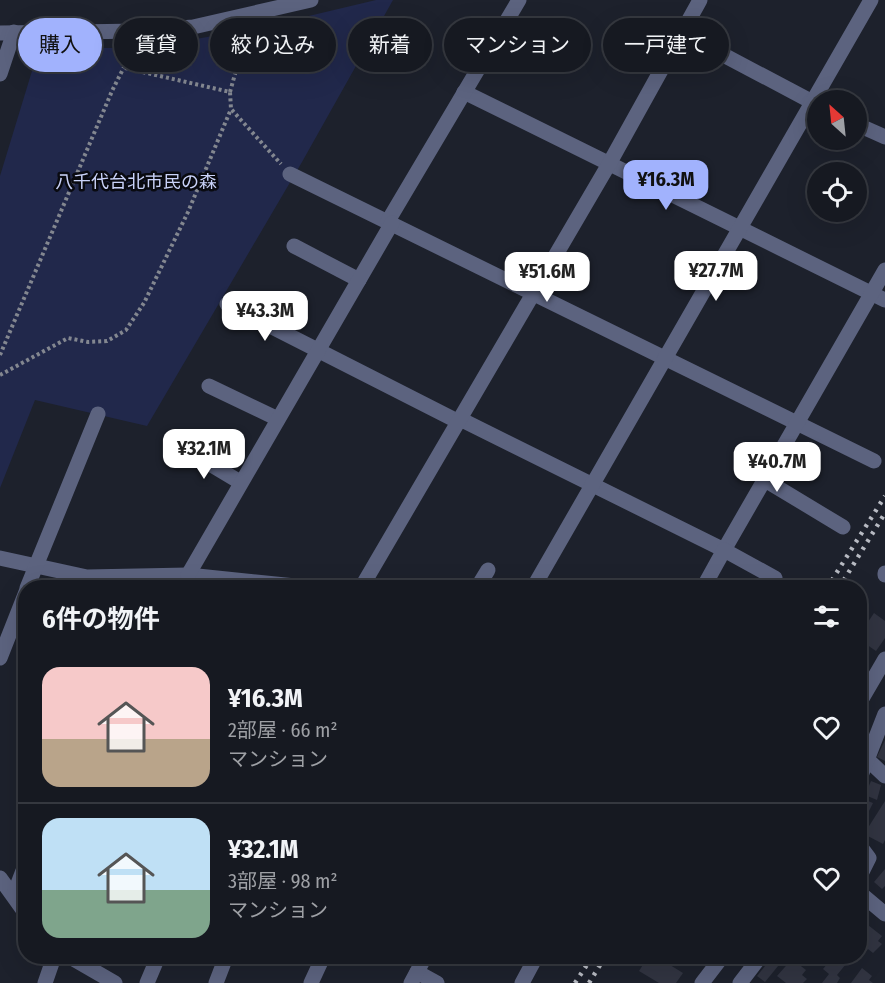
<!DOCTYPE html>
<html lang="ja">
<head>
<meta charset="utf-8">
<style>
  body { margin:0; font-family:"Fira Sans Condensed","Noto Sans JP",sans-serif; background:#23262e; color:#f1f3f6; height:100vh; display:flex; flex-direction:column; font-size:22px; white-space:nowrap }
  * { box-sizing:border-box; margin:0 }
  p { font-size:20px; color:#9ea0a5 }
  .icon { flex:none; width:33px; height:33px; fill:none; stroke:currentColor; stroke-width:2; stroke-linecap:round; stroke-linejoin:round }
  .map { position:relative; flex:1; overflow:hidden }
  .panel { position:absolute; left:18px; top:580px; width:849px; height:384px; display:flex; flex-direction:column; background:#161921; border-radius:24px; box-shadow:0 6px 24px #0002,0 0 0 2px #35383f }
  .panel>* { flex:none }
  .guide { position:absolute; left:18px; top:18px; width:849px; height:54px; display:flex; gap:12px }
  .needle { width:39px; rotate:333deg }
  .controls { position:absolute; left:807px; top:90px; display:grid; gap:12px }
  .controls a { display:grid; place-items:center; width:60px; height:60px; border-radius:50%; background:#161921; box-shadow:0 6px 24px #0002,0 0 0 2px #35383f; font-size:30px }
  .price { position:absolute; translate:-50% -51px; padding:0 14px; border-radius:12px; background:#fff; color:#222; font-size:20px; line-height:39px; filter:drop-shadow(0 2px 3px #0008) }
  .price::after { content:''; position:absolute; left:50%; top:36px; width:18px; height:14px; margin-left:-9px; background:inherit; clip-path:polygon(0 0,100% 0,50% 100%) }
  .price.on { background:#a1b2fd; color:#111 }
  ul { padding:0; list-style:none }
  li { display:flex; align-items:center; gap:18px; height:150px; padding:0 24px }
  li+li { border-top:2px solid #35383f }
  li span { display:grid; place-items:center; flex:none; width:168px; height:120px; border-radius:18px; color:#555 }
  li>.icon { margin-inline-start:auto }
  span .icon { width:72px; height:72px; fill:#fffc; stroke-width:1 }
  li b { font-size:26px }
  h2 { display:flex; justify-content:space-between; align-items:center; height:72px; padding:0 24px; font-size:26px }
  .pill { padding:0 21px; border-radius:27px; background:#161921; box-shadow:0 6px 24px #0002,0 0 0 2px #35383f; font-size:21px; line-height:54px }
  .pill.on { background:#a1b2fd; color:#111 }
  .map>svg:first-child { display:block }
  .green { fill:#21284b }
  .building { fill:#313441 }
  .lines { fill:none; stroke-linecap:round; stroke-linejoin:round }
  .path { stroke:#838790; stroke-width:4; stroke-dasharray:3 3; stroke-linecap:butt }
  .minor { stroke:#5c637f; stroke-width:15 }
  .rail { stroke:#b7bac2; stroke-width:4.5; stroke-dasharray:3 6; stroke-linecap:butt }
  .labels { text-anchor:middle; stroke-width:5; stroke-linejoin:round; paint-order:stroke }
  .park-label { font-size:18px; fill:#c9d2f8; stroke:#090a10 }
</style>
</head>
<body>
<div class="map">
<svg width="885" height="983" viewBox="0 0 885 983">
  <rect width="100%" height="100%" fill="#1d212c"/>
  <!-- green -->
  <path class="green" d="M 376,0 L 393,0 L 302,162 L 147,426 L 35,400 L 0,488 L 0,176 L 39,48 L 143,48 L 254,29 Z"/>
  <!-- building -->
  <g class="building">
    <path d="M 874,613 L 885,621 L 885,638 L 876,651 L 860,640 L 860,634 Z"/>
    <path d="M 885,740 L 885,761 L 877,757 Z"/>
    <path d="M 871,781 L 881,785 L 877,800 L 865,795 Z"/>
    <path d="M 863,799 L 873,803 L 865,819 L 860,817 Z"/>
    <path d="M 885,801 L 885,840 L 883,844 L 864,834 Z"/>
    <path d="M 885,869 L 885,886 L 882,889 L 874,882 Z"/>
    <path d="M 868,925 L 882,936 L 878,941 L 882,944 L 873,953 L 868,949 L 860,959 L 860,935 Z"/>
    <path d="M 648,957 L 657,957 L 683,973 L 676,983 L 659,983 L 639,971 Z"/>
    <path d="M 772,957 L 783,960 L 765,982 L 757,976 Z"/>
    <path d="M 796,957 L 823,957 L 818,964 L 810,958 L 806,964 Z"/>
    <path d="M 833,957 L 851,958 L 837,975 L 840,978 L 837,983 L 822,983 L 829,974 L 823,969 Z"/>
    <path d="M 792,959 L 806,970 L 802,975 L 807,979 L 803,983 L 786,983 L 777,976 Z"/>
    <path d="M 862,968 L 872,976 L 869,980 L 873,983 L 851,983 Z"/>
  </g>
  <g class="lines">
    <!-- path -->
    <g class="path">
      <path d="M 125,68 L 230,92 L 231,109 L 281,164"/>
      <path d="M 230,92 L 247,31"/>
      <path d="M 0,355 L 112,91 L 134,47"/>
      <path d="M 0,375 L 68,338 L 88,342 L 107,341 L 126,330 L 144,303 L 188,212 L 231,109"/>
    </g>
    <!-- minor -->
    <g class="minor">
      <path d="M 0,33 L 142,31 L 193,27 L 311,0"/>
      <path d="M 682,33 L 818,105"/>
      <path d="M 0,74 L 14,32"/>
      <path d="M 464,92 L 885,300"/>
      <path d="M 856,124 L 885,137"/>
      <path d="M 290,174 L 874,461"/>
      <path d="M 388,221 L 519,0"/>
      <path d="M 294,246 L 359,280"/>
      <path d="M 227,304 L 459,422"/>
      <path d="M 209,386 L 278,419"/>
      <path d="M 460,419 L 724,550 L 885,270"/>
      <path d="M 185,449 L 240,482"/>
      <path d="M 765,480 L 843,527"/>
      <path d="M 0,558 L 87,577 L 188,575 L 315,588"/>
      <path d="M 885,573 L 885,575"/>
      <path d="M 188,575 L 392,223"/>
      <path d="M 27,588 L 98,414"/>
      <path d="M 361,588 L 609,164 L 700,0"/>
      <path d="M 477,588 L 488,570"/>
      <path d="M 533,588 L 871,0"/>
      <path d="M 703,588 L 724,550 L 775,578"/>
      <path d="M 0,658 L 26,592"/>
      <path d="M 860,702 L 885,659"/>
      <path d="M 867,759 L 885,776"/>
      <path d="M 860,778 L 885,714"/>
      <path d="M 860,846 L 869,858 L 860,876"/>
      <path d="M 0,878 L 26,914"/>
      <path d="M 860,893 L 885,914"/>
      <path d="M 14,894 L 26,863"/>
      <path d="M 70,957 L 115,983"/>
      <path d="M 417,972 L 437,983"/>
      <path d="M 45,983 L 54,957"/>
      <path d="M 147,983 L 158,957"/>
      <path d="M 216,983 L 226,957"/>
      <path d="M 311,983 L 323,957"/>
      <path d="M 411,983 L 425,957"/>
      <path d="M 522,983 L 536,957"/>
      <path d="M 702,983 L 722,957"/>
      <path d="M 740,983 L 760,957"/>
    </g>
    <!-- rail -->
    <g class="rail">
      <path d="M 827,588 L 885,496"/>
      <path d="M 839,588 L 885,513"/>
      <path d="M 575,983 L 592,957"/>
      <path d="M 589,983 L 605,957"/>
    </g>
  </g>
  <g class="labels">
    <!-- park labels -->
    <g class="park-label">
      <text x="136" y="188">八千代台北市民の森</text>
    </g>
  </g>
</svg>
<div class="controls">
<a><svg class="needle" viewBox="-14 -14 28 28"><path d="M0-13l5 13h-10z" fill="#e53935"/><path d="M0 13l5-13h-10z" fill="#9ea0a5"/></svg></a>
<a><svg class="icon" aria-label="locate" viewBox="0 0 24 24"><circle cx="12" cy="12" r="6"/><path d="M12 2v4M12 18v4M2 12h4M18 12h4"/></svg></a>
</div>
<b class="price on" style="left:666px;top:211px">¥16.3M</b>
<b class="price" style="left:716px;top:302px">¥27.7M</b>
<b class="price" style="left:547px;top:303px">¥51.6M</b>
<b class="price" style="left:265px;top:342px">¥43.3M</b>
<b class="price" style="left:204px;top:480px">¥32.1M</b>
<b class="price" style="left:777px;top:493px">¥40.7M</b>
<div class="guide">
<a class="pill on">購入</a>
<a class="pill">賃貸</a>
<a class="pill">絞り込み</a>
<a class="pill">新着</a>
<a class="pill">マンション</a>
<a class="pill">一戸建て</a>
</div>
<section class="panel">
<h2>6件の物件<svg class="icon" aria-label="filters" viewBox="0 0 24 24"><path d="M4 7h16M4 17h16"/><circle cx="9" cy="7" r="2"/><circle cx="15" cy="17" r="2"/></svg></h2>
<ul>
<li><span style="background:linear-gradient(#f6c9c9 60%,#b9a48a 0)"><svg class="icon" aria-label="home" viewBox="0 0 24 24"><path d="M3 11l9-7 9 7M6 9v11h12V9"/></svg></span><div><b>¥16.3M</b><p>2部屋 · 66 m²</p><p>マンション</p></div><svg class="icon" aria-label="heart" viewBox="0 0 24 24"><path d="M12 20l-8-8c-3-5 5-10 8-4 3-6 11-1 8 4z"/></svg></li>
<li><span style="background:linear-gradient(#bfe0f5 60%,#7fa58c 0)"><svg class="icon" aria-label="home" viewBox="0 0 24 24"><path d="M3 11l9-7 9 7M6 9v11h12V9"/></svg></span><div><b>¥32.1M</b><p>3部屋 · 98 m²</p><p>マンション</p></div><svg class="icon" aria-label="heart" viewBox="0 0 24 24"><path d="M12 20l-8-8c-3-5 5-10 8-4 3-6 11-1 8 4z"/></svg></li>
</ul>
</section>
</div>
</body>
</html>
